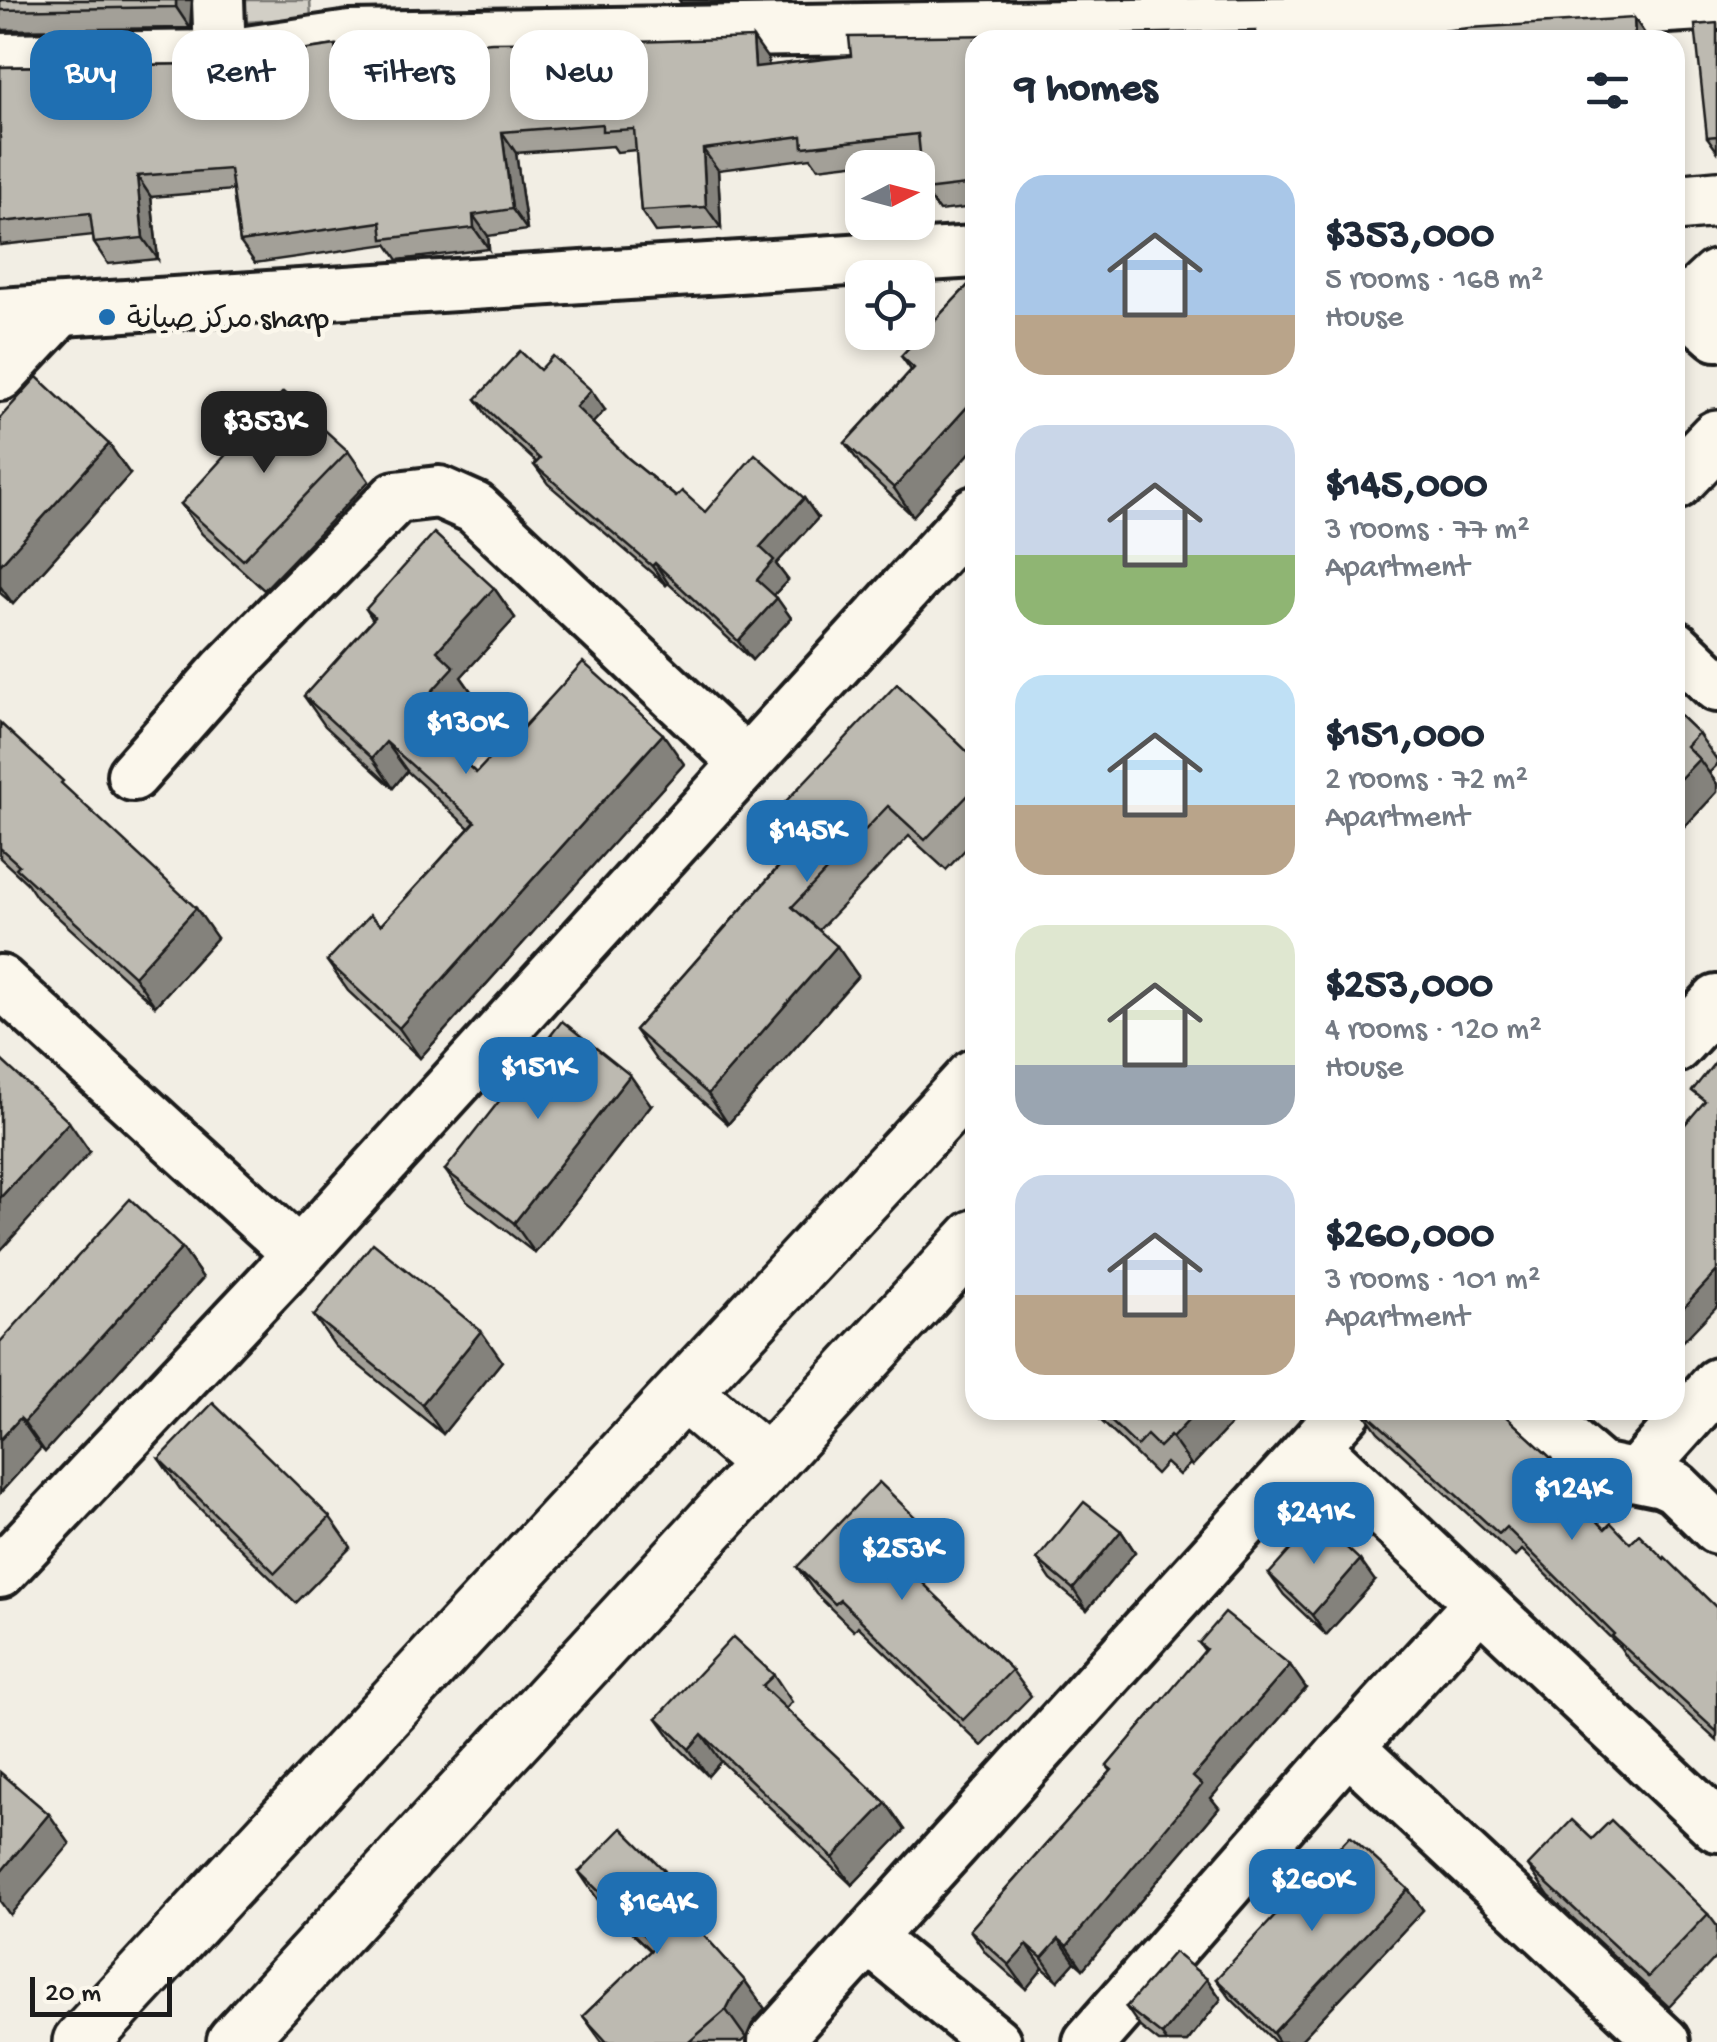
<!DOCTYPE html>
<html lang="en">
<head>
<meta charset="utf-8">
<style>
  body { margin:0; font-family:"Gochi Hand","Playpen Sans Arabic",sans-serif; background:#f2f2f3; color:#1f2937; height:100vh; display:flex; flex-direction:column; font-size:38px; white-space:nowrap }
  * { box-sizing:border-box; margin:0 }
  p { font-size:32px; color:#747a83 }
  .icon { flex:none; width:55px; height:55px; fill:none; stroke:currentColor; stroke-width:2; stroke-linecap:round; stroke-linejoin:round }
  .map { position:relative; flex:1; overflow:hidden }
  .sheet { position:absolute; left:965px; top:30px; width:720px; height:1390px; display:flex; flex-direction:column; background:#fff; border-radius:30px; box-shadow:0 5px 15px #0003 }
  .sheet>* { flex:none }
  .guide { position:absolute; left:30px; top:30px; width:785px; height:90px; display:flex; gap:20px }
  .needle { width:65px; rotate:84deg }
  .tools { position:absolute; left:845px; top:150px; display:grid; gap:20px }
  .tools a { display:grid; place-items:center; width:90px; height:90px; border-radius:20px; background:#fff; box-shadow:0 5px 15px #0003; font-size:50px }
  .scale { position:absolute; left:30px; bottom:25px; width:142px; box-sizing:border-box; padding-left:10px; border:5px solid #1c1c1c; border-top:0; font-size:28px; line-height:35px; white-space:nowrap; color:#1c1c1c; -webkit-text-stroke:8px #fbf7ec; paint-order:stroke }
  .price { position:absolute; translate:-50% -85px; padding:0 22px; border-radius:20px; background:#1f6fb2; color:#fff; font-size:32px; line-height:65px; filter:drop-shadow(0 2px 5px #0008) }
  .price::after { content:''; position:absolute; left:50%; top:60px; width:30px; height:22px; margin-left:-15px; background:inherit; clip-path:polygon(0 0,100% 0,50% 100%) }
  .price.active { background:#222; color:#fff }
  ul { padding:0; list-style:none }
  li { display:flex; align-items:center; gap:30px; height:250px; padding:0 50px }
  li span { display:grid; place-items:center; flex:none; width:280px; height:200px; border-radius:30px; color:#555 }
  li>.icon { margin-inline-start:auto }
  span .icon { width:120px; height:120px; fill:#fffc; stroke-width:1 }
  li b { font-size:42px }
  h2 { display:flex; justify-content:space-between; align-items:center; height:120px; padding:0 50px; font-size:42px }
  .chip { padding:0 35px; border-radius:30px; background:#fff; box-shadow:0 5px 15px #0003; font-size:35px; line-height:90px }
  .chip.active { background:#1f6fb2; color:#fff }
  .map>svg:first-child { display:block }
  .green { fill:#d2cfc6; stroke:#777671; stroke-width:2.5 }
  .lines { fill:none; stroke-linecap:round; stroke-linejoin:round }
  .minor-casing { stroke:#1c1c1c; stroke-width:58 }
  .primary-casing { stroke:#1c1c1c; stroke-width:62 }
  .minor { stroke:#fbf7ec; stroke-width:50 }
  .primary { stroke:#fbf7ec; stroke-width:55 }
  .wall { fill:#a3a098; stroke:#1c1c1c; stroke-width:2.5 }
  .shaded-wall { fill:#84827c; stroke:#1c1c1c; stroke-width:2.5 }
  .building { fill:#bdbab1; stroke:#1c1c1c; stroke-width:2.5 }
  .poi-dot { fill:#1f6fb2; stroke:#fbf7ec; stroke-width:4 }
  .labels { text-anchor:middle; stroke-width:9; stroke-linejoin:round; paint-order:stroke }
  .poi-label { font-size:30px; fill:#1c1c1c; stroke:#fbf7ec; text-anchor:start }
</style>
</head>
<body>
<div class="map">
<svg width="1717" height="2042" viewBox="0 0 1717 2042">
  <rect width="100%" height="100%" fill="#f2eee4"/>
  <filter id="ink" filterUnits="userSpaceOnUse"><feTurbulence type="fractalNoise" baseFrequency=".01" numOctaves="2"/><feDisplacementMap in="SourceGraphic" scale="20" xChannelSelector="R" yChannelSelector="G"/><feConvolveMatrix kernelMatrix="1 2 1 2 8 2 1 2 1" color-interpolation-filters="sRGB"/></filter>
  <g filter="url(#ink)">
    <!-- green -->
    <path class="green" d="M 227,0 L 310,0 L 311,18 L 228,23 Z"/>
    <g class="lines">
      <defs>
        <g id="minor">
          <path d="M 218,0 L 220,56"/>
          <path d="M 0,59 L 220,56 L 350,37 L 1454,20 L 1717,4"/>
          <path d="M 1675,298 L 1717,335"/>
          <path d="M 0,314 L 975,252"/>
          <path d="M 0,375 L 60,311"/>
          <path d="M 1675,646 L 1717,686"/>
          <path d="M 133,775 L 225,671 L 396,497 L 439,492 L 475,508 L 745,762"/>
          <path d="M 0,981 L 299,1254"/>
          <path d="M 1675,1047 L 1717,1001"/>
          <path d="M 1532,1410 L 1599,1468 L 1662,1481 L 1675,1487 L 1717,1528"/>
          <path d="M 1314,1446 L 1717,1826"/>
          <path d="M 1637,1474 L 1717,1384"/>
          <path d="M 0,1572 L 299,1254 L 975,512"/>
          <path d="M 1348,1747 L 1664,2042"/>
          <path d="M 868,1938 L 995,2042"/>
          <path d="M 774,2042 L 1346,1410"/>
          <path d="M 1089,2042 L 1348,1747 L 1480,1603"/>
        </g>
        <g id="primary">
          <path d="M 1675,203 L 1717,199"/>
          <path d="M 1675,317 L 1717,278"/>
          <path d="M 1675,482 L 1717,438"/>
          <path d="M 684,1393 L 766,1463"/>
          <path d="M 81,2042 L 975,1077"/>
          <path d="M 235,2042 L 975,1238"/>
        </g>
      </defs>
      <!-- minor casing -->
      <use href="#minor" class="minor-casing"/>
      <!-- primary casing -->
      <use href="#primary" class="primary-casing"/>
      <!-- minor -->
      <use href="#minor" class="minor"/>
      <!-- primary -->
      <use href="#primary" class="primary"/>
    </g>
    <!-- wall -->
    <g class="wall">
      <path d="M 0,0 L 192,0 L 190,28 L 3,30 L 0,26 Z"/>
      <path d="M 679,0 L 764,0 L 764,2 L 681,3 Z"/>
      <path d="M 1717,23 L 1717,151 L 1707,137 Z"/>
      <path d="M 975,40 L 975,207 L 939,211 L 924,190 L 920,156 L 818,168 L 811,158 L 718,170 L 721,228 L 655,232 L 641,211 L 636,150 L 617,152 L 613,146 L 516,153 L 527,230 L 488,236 L 489,249 L 398,260 L 387,244 L 255,263 L 240,242 L 233,190 L 151,197 L 158,259 L 108,264 L 94,243 L 93,235 L 0,245 L 0,67 L 206,64 L 336,45 L 341,53 L 575,41 L 577,44 L 768,59 L 768,66 Z"/>
      <path d="M 975,278 L 975,447 L 913,516 L 865,471 L 845,443 L 911,370 L 901,356 Z"/>
      <path d="M 540,370 L 605,410 L 592,423 L 628,458 L 676,497 L 705,512 L 804,498 L 818,518 L 776,564 L 788,580 L 774,595 L 791,618 L 752,660 L 668,583 L 666,585 L 548,484 L 534,465 L 536,462 L 489,419 L 476,399 Z"/>
      <path d="M 0,418 L 130,474 L 13,604 L 0,593 Z"/>
      <path d="M 348,451 L 369,481 L 264,590 L 202,534 L 181,504 Z"/>
      <path d="M 494,588 L 515,618 L 461,677 L 475,697 L 438,738 L 476,773 L 521,730 L 684,764 L 420,1058 L 348,991 L 327,961 L 381,925 L 469,828 L 407,771 L 393,788 L 325,726 L 304,696 L 373,620 L 366,609 Z"/>
      <path d="M 1675,711 L 1698,733 L 1717,760 L 1717,765 L 1709,773 L 1717,784 L 1717,792 L 1675,837 Z"/>
      <path d="M 0,723 L 217,938 L 155,1006 L 37,898 L 27,883 L 0,858 Z"/>
      <path d="M 975,759 L 975,839 L 946,870 L 909,836 L 819,930 L 858,976 L 728,1124 L 656,1060 L 635,1030 L 794,849 L 771,817 Z"/>
      <path d="M 651,1105 L 535,1253 L 466,1200 L 445,1170 Z"/>
      <path d="M 182,1248 L 203,1278 L 45,1452 L 41,1448 L 0,1493 L 0,1342 Z"/>
      <path d="M 314,1316 L 502,1361 L 443,1434 L 335,1346 Z"/>
      <path d="M 1090,1410 L 1244,1410 L 1192,1466 L 1190,1464 L 1179,1475 L 1166,1463 L 1156,1474 Z"/>
      <path d="M 1362,1410 L 1505,1416 L 1551,1458 L 1567,1481 L 1563,1485 L 1605,1529 L 1664,1559 L 1717,1608 L 1717,1741 L 1628,1659 L 1620,1647 L 1522,1550 L 1515,1557 L 1378,1432 Z"/>
      <path d="M 159,1459 L 330,1517 L 351,1547 L 296,1603 L 180,1489 Z"/>
      <path d="M 917,1519 L 936,1546 L 911,1572 L 1012,1670 L 1031,1696 L 982,1746 L 858,1626 L 854,1631 L 816,1594 L 797,1567 Z"/>
      <path d="M 1121,1531 L 1135,1552 L 1087,1610 L 1051,1580 L 1037,1559 Z"/>
      <path d="M 1269,1574 L 1375,1581 L 1326,1635 L 1284,1595 Z"/>
      <path d="M 1199,1643 L 1290,1665 L 1306,1688 L 1211,1798 L 1219,1808 L 1083,1969 L 1075,1962 L 1058,1981 L 1043,1968 L 1026,1989 L 986,1953 L 970,1930 L 1111,1771 L 1107,1766 L 1205,1651 Z"/>
      <path d="M 774,1675 L 792,1702 L 786,1709 L 886,1803 L 905,1830 L 852,1885 L 721,1761 L 708,1776 L 676,1745 L 657,1718 Z"/>
      <path d="M 1592,1839 L 1708,1914 L 1717,1926 L 1717,1956 L 1669,2007 L 1549,1896 L 1528,1866 Z"/>
      <path d="M 664,1870 L 684,1898 L 677,1905 L 745,1981 L 765,2009 L 752,2024 L 746,2038 L 741,2042 L 602,2042 L 583,2016 L 651,1951 L 598,1900 L 579,1872 Z"/>
      <path d="M 1408,1889 L 1423,1910 L 1299,2042 L 1275,2042 L 1231,1999 L 1216,1979 Z"/>
      <path d="M 1207,1979 L 1221,1999 L 1187,2042 L 1159,2042 L 1140,2027 L 1126,2007 Z"/>
    </g>
    <!-- shaded-wall -->
    <g class="shaded-wall">
      <path d="M 176,0 L 192,0 L 190,28 L 176,7 Z"/>
      <path d="M 1634,18 L 1647,37 L 1647,40 L 1635,40 Z"/>
      <path d="M 753,38 L 768,59 L 770,88 L 755,67 Z"/>
      <path d="M 502,132 L 516,153 L 527,230 L 512,209 Z"/>
      <path d="M 703,149 L 718,170 L 721,228 L 706,207 Z"/>
      <path d="M 137,176 L 151,197 L 158,259 L 143,238 Z"/>
      <path d="M 473,215 L 488,236 L 489,249 L 474,228 Z"/>
      <path d="M 591,390 L 605,410 L 589,427 L 576,407 Z"/>
      <path d="M 975,398 L 975,447 L 913,516 L 894,488 Z"/>
      <path d="M 109,444 L 130,474 L 13,604 L 0,586 L 0,565 Z"/>
      <path d="M 804,498 L 818,518 L 776,564 L 788,580 L 770,599 L 757,580 L 760,547 Z"/>
      <path d="M 655,563 L 668,583 L 666,585 L 652,566 Z"/>
      <path d="M 494,588 L 515,618 L 461,677 L 475,697 L 433,743 L 412,713 L 437,651 Z"/>
      <path d="M 777,598 L 791,618 L 752,660 L 738,641 Z"/>
      <path d="M 663,734 L 684,764 L 420,1058 L 399,1028 Z"/>
      <path d="M 386,742 L 407,771 L 393,788 L 372,758 Z"/>
      <path d="M 1699,759 L 1717,784 L 1717,792 L 1675,837 L 1675,784 Z"/>
      <path d="M 196,908 L 217,938 L 155,1006 L 134,976 Z"/>
      <path d="M 837,946 L 858,976 L 728,1124 L 708,1094 Z"/>
      <path d="M 630,1075 L 651,1105 L 535,1253 L 514,1223 Z"/>
      <path d="M 69,1122 L 90,1152 L 0,1251 L 0,1198 Z"/>
      <path d="M 182,1248 L 203,1278 L 45,1452 L 24,1422 Z"/>
      <path d="M 1717,1271 L 1717,1306 L 1675,1350 L 1675,1316 Z"/>
      <path d="M 481,1331 L 502,1361 L 443,1434 L 422,1404 Z"/>
      <path d="M 1198,1410 L 1244,1410 L 1192,1466 L 1172,1438 Z"/>
      <path d="M 20,1418 L 41,1448 L 0,1493 L 0,1440 Z"/>
      <path d="M 1121,1531 L 1135,1552 L 1087,1610 L 1073,1589 Z"/>
      <path d="M 1360,1560 L 1375,1581 L 1326,1635 L 1312,1615 Z"/>
      <path d="M 1290,1665 L 1306,1688 L 1211,1798 L 1219,1808 L 1083,1969 L 1067,1946 L 1193,1777 Z"/>
      <path d="M 702,1734 L 721,1761 L 708,1776 L 689,1749 Z"/>
      <path d="M 886,1803 L 905,1830 L 852,1885 L 833,1858 Z"/>
      <path d="M 49,1814 L 70,1844 L 10,1915 L 0,1901 L 0,1873 Z"/>
      <path d="M 1408,1889 L 1423,1910 L 1299,2042 L 1279,2042 L 1273,2033 Z"/>
      <path d="M 1059,1939 L 1075,1962 L 1058,1981 L 1042,1958 Z"/>
      <path d="M 1027,1945 L 1043,1968 L 1026,1989 L 1009,1965 Z"/>
      <path d="M 1207,1979 L 1221,1999 L 1187,2042 L 1167,2042 L 1162,2035 Z"/>
      <path d="M 745,1981 L 765,2009 L 752,2024 L 746,2038 L 726,2010 L 733,1996 Z"/>
    </g>
    <!-- building -->
    <g class="building">
      <path d="M 0,0 L 176,0 L 176,7 L 0,10 Z"/>
      <path d="M 1634,18 L 1635,40 L 1358,40 L 1469,28 Z"/>
      <path d="M 1717,23 L 1717,136 L 1707,137 L 1695,25 Z"/>
      <path d="M 1256,31 L 1257,40 L 1117,40 L 1117,34 Z"/>
      <path d="M 1003,35 L 1004,40 L 975,40 L 975,184 L 924,190 L 918,134 L 803,147 L 802,136 L 703,149 L 706,207 L 641,211 L 634,129 L 602,131 L 602,124 L 502,132 L 512,209 L 473,215 L 474,228 L 383,239 L 381,222 L 240,242 L 230,169 L 137,176 L 143,238 L 94,243 L 90,213 L 0,222 L 0,67 L 206,64 L 336,45 L 337,54 L 492,42 L 575,41 L 575,44 L 753,38 L 755,67 L 851,56 L 849,37 Z"/>
      <path d="M 975,278 L 975,398 L 894,488 L 845,443 L 914,368 L 901,356 Z"/>
      <path d="M 520,351 L 540,370 L 553,356 L 591,390 L 576,407 L 628,458 L 676,497 L 682,491 L 705,512 L 755,454 L 804,498 L 760,547 L 774,560 L 757,580 L 777,598 L 738,641 L 655,563 L 652,566 L 534,465 L 540,459 L 476,399 Z"/>
      <path d="M 37,377 L 109,444 L 0,565 L 0,418 Z"/>
      <path d="M 283,392 L 348,451 L 243,560 L 181,504 Z"/>
      <path d="M 434,533 L 494,588 L 437,651 L 454,667 L 412,713 L 476,773 L 518,728 L 521,730 L 583,662 L 663,734 L 399,1028 L 327,961 L 370,915 L 381,925 L 475,822 L 386,742 L 372,758 L 304,696 L 375,617 L 366,609 Z"/>
      <path d="M 897,684 L 975,759 L 975,788 L 925,840 L 888,806 L 792,907 L 837,946 L 708,1094 L 635,1030 L 799,844 L 771,817 Z"/>
      <path d="M 1675,711 L 1698,733 L 1686,746 L 1699,759 L 1675,784 Z"/>
      <path d="M 0,723 L 63,781 L 61,783 L 196,908 L 134,976 L 16,868 L 19,865 L 0,848 Z"/>
      <path d="M 562,1021 L 630,1075 L 514,1223 L 445,1170 Z"/>
      <path d="M 0,1059 L 69,1122 L 0,1198 Z"/>
      <path d="M 1717,1060 L 1717,1271 L 1675,1316 L 1675,1136 L 1705,1101 L 1692,1091 Z"/>
      <path d="M 130,1199 L 182,1248 L 24,1422 L 20,1418 L 0,1440 L 0,1342 Z"/>
      <path d="M 373,1243 L 481,1331 L 422,1404 L 314,1316 Z"/>
      <path d="M 213,1403 L 330,1517 L 275,1573 L 159,1459 Z"/>
      <path d="M 1099,1410 L 1198,1410 L 1172,1438 L 1170,1436 L 1159,1447 L 1147,1435 L 1137,1446 Z"/>
      <path d="M 1363,1410 L 1499,1410 L 1551,1458 L 1544,1465 L 1605,1529 L 1611,1523 L 1630,1543 L 1639,1534 L 1664,1559 L 1665,1557 L 1717,1608 L 1717,1732 L 1612,1636 L 1614,1634 L 1506,1527 L 1499,1534 Z"/>
      <path d="M 879,1482 L 917,1519 L 888,1549 L 1012,1670 L 963,1720 L 840,1600 L 835,1604 L 797,1567 Z"/>
      <path d="M 1084,1502 L 1121,1531 L 1073,1589 L 1037,1559 Z"/>
      <path d="M 1317,1520 L 1360,1560 L 1312,1615 L 1269,1574 Z"/>
      <path d="M 1225,1613 L 1290,1665 L 1193,1777 L 1202,1785 L 1067,1946 L 1059,1939 L 1042,1958 L 1027,1945 L 1009,1965 L 970,1930 L 1112,1770 L 1107,1766 L 1206,1649 L 1199,1643 Z"/>
      <path d="M 733,1637 L 774,1675 L 762,1686 L 886,1803 L 833,1858 L 702,1734 L 689,1749 L 657,1718 Z"/>
      <path d="M 0,1772 L 49,1814 L 0,1873 Z"/>
      <path d="M 1572,1820 L 1592,1839 L 1611,1820 L 1708,1914 L 1648,1977 L 1528,1866 Z"/>
      <path d="M 622,1828 L 664,1870 L 655,1880 L 745,1981 L 733,1996 L 726,2010 L 689,2042 L 607,2042 L 583,2016 L 655,1946 L 579,1872 Z"/>
      <path d="M 1350,1836 L 1408,1889 L 1273,2033 L 1216,1979 Z"/>
      <path d="M 1174,1952 L 1207,1979 L 1162,2035 L 1126,2007 Z"/>
    </g>
  </g>
  <!-- markers -->
  <circle class="poi-dot" cx="107" cy="317" r="10"/>
  <g class="labels">
    <!-- poi labels -->
    <g class="poi-label">
      <text x="127" y="327">مركز صيانة sharp</text>
    </g>
  </g>
</svg>
<div class="tools">
<a><svg class="needle" viewBox="-14 -14 28 28"><path d="M0-13l5 13h-10z" fill="#e53935"/><path d="M0 13l5-13h-10z" fill="#747a83"/></svg></a>
<a><svg class="icon" aria-label="locate" viewBox="0 0 24 24"><circle cx="12" cy="12" r="6"/><path d="M12 2v4M12 18v4M2 12h4M18 12h4"/></svg></a>
</div>
<div class="scale">20 m</div>
<b class="price active" style="left:264px;top:476px">$353K</b>
<b class="price" style="left:466px;top:777px">$130K</b>
<b class="price" style="left:807px;top:885px">$145K</b>
<b class="price" style="left:538px;top:1122px">$151K</b>
<b class="price" style="left:1572px;top:1543px">$124K</b>
<b class="price" style="left:1314px;top:1567px">$241K</b>
<b class="price" style="left:902px;top:1603px">$253K</b>
<b class="price" style="left:1312px;top:1934px">$260K</b>
<b class="price" style="left:657px;top:1957px">$164K</b>
<div class="guide">
<a class="chip active">Buy</a>
<a class="chip">Rent</a>
<a class="chip">Filters</a>
<a class="chip">New</a>
</div>
<section class="sheet">
<h2>9 homes<svg class="icon" aria-label="filters" viewBox="0 0 24 24"><path d="M4 7h16M4 17h16"/><circle cx="9" cy="7" r="2"/><circle cx="15" cy="17" r="2"/></svg></h2>
<ul>
<li><span style="background:linear-gradient(#a9c7e8 70%,#b9a48a 0)"><svg class="icon" aria-label="home" viewBox="0 0 24 24"><path d="M3 11l9-7 9 7M6 9v11h12V9"/></svg></span><div><b>$353,000</b><p>5 rooms · 168 m²</p><p>House</p></div></li>
<li><span style="background:linear-gradient(#c9d6e8 65%,#8fb573 0)"><svg class="icon" aria-label="home" viewBox="0 0 24 24"><path d="M3 11l9-7 9 7M6 9v11h12V9"/></svg></span><div><b>$145,000</b><p>3 rooms · 77 m²</p><p>Apartment</p></div></li>
<li><span style="background:linear-gradient(#bfe0f5 65%,#b9a48a 0)"><svg class="icon" aria-label="home" viewBox="0 0 24 24"><path d="M3 11l9-7 9 7M6 9v11h12V9"/></svg></span><div><b>$151,000</b><p>2 rooms · 72 m²</p><p>Apartment</p></div></li>
<li><span style="background:linear-gradient(#dfe7d0 70%,#9aa5b1 0)"><svg class="icon" aria-label="home" viewBox="0 0 24 24"><path d="M3 11l9-7 9 7M6 9v11h12V9"/></svg></span><div><b>$253,000</b><p>4 rooms · 120 m²</p><p>House</p></div></li>
<li><span style="background:linear-gradient(#c9d6e8 60%,#b9a48a 0)"><svg class="icon" aria-label="home" viewBox="0 0 24 24"><path d="M3 11l9-7 9 7M6 9v11h12V9"/></svg></span><div><b>$260,000</b><p>3 rooms · 101 m²</p><p>Apartment</p></div></li>
</ul>
</section>
</div>
</body>
</html>
